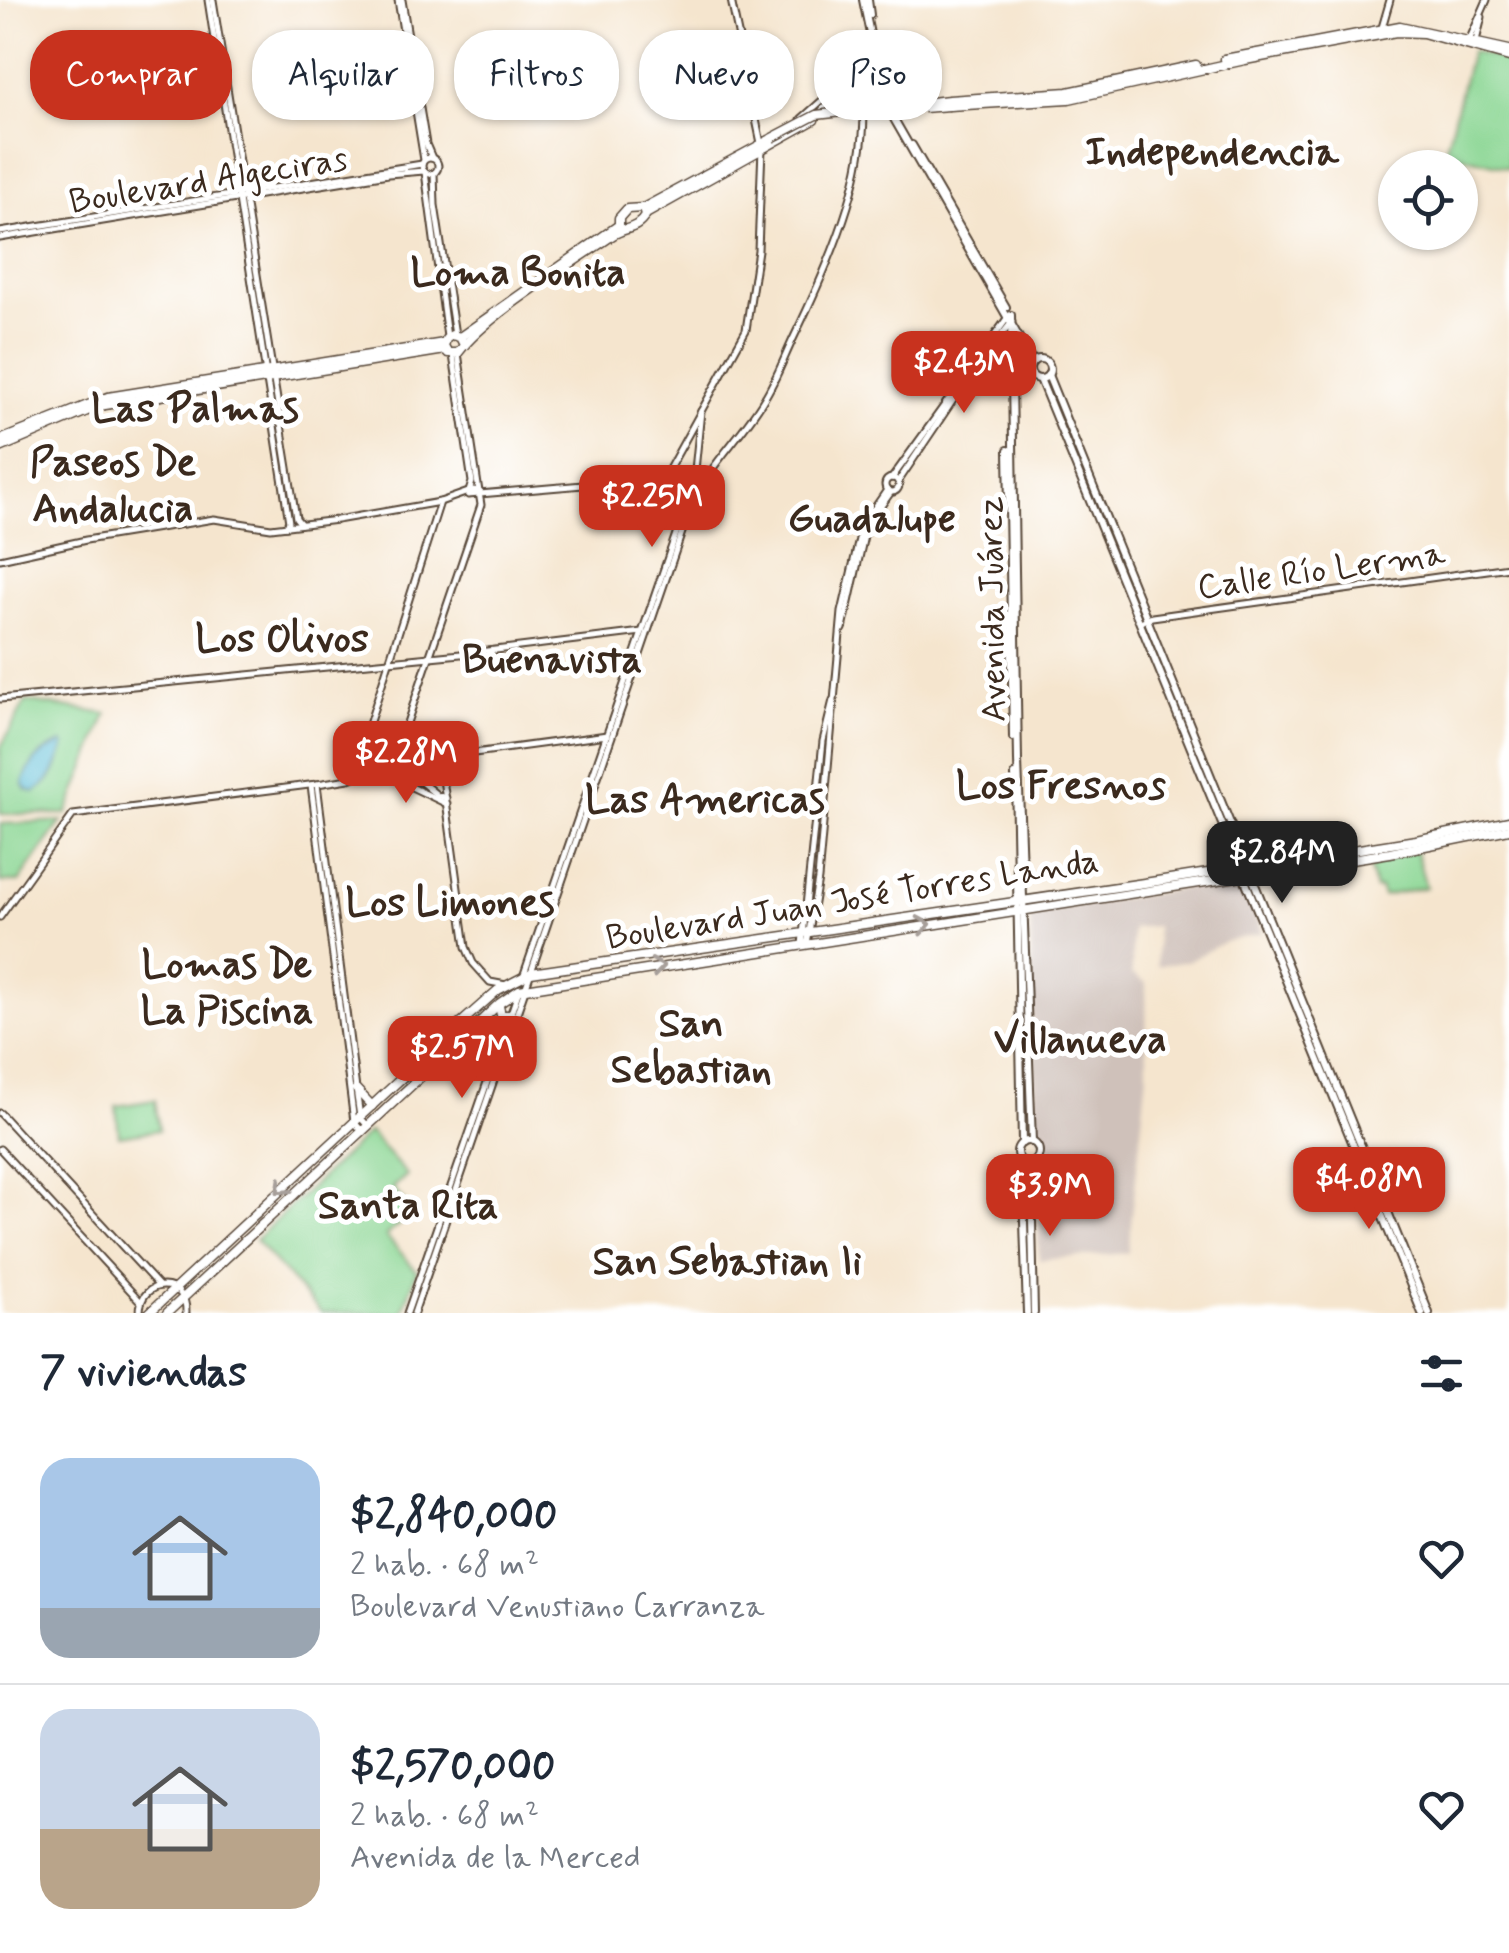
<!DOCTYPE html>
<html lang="es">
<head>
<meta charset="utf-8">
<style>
  body { margin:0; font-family:Mynerve,sans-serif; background:#f2f2f3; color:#1f2937; height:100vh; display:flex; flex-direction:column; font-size:38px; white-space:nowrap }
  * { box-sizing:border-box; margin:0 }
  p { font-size:32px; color:#747a83 }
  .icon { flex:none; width:55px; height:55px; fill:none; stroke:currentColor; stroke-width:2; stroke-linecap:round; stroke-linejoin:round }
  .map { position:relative; height:1313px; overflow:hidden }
  .drawer { display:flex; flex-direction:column; background:#fff; flex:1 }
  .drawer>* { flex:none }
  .banner { position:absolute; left:30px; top:30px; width:1000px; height:90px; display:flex; gap:20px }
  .tools { position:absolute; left:1378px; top:150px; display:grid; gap:20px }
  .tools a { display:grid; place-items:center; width:100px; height:100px; border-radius:50%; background:#fff; box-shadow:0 2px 8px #0004; font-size:50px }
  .price { position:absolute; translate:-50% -85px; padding:0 22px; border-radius:20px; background:#c8321e; color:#fff; font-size:32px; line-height:65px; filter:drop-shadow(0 2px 5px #0008) }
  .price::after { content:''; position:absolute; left:50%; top:60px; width:30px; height:22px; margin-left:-15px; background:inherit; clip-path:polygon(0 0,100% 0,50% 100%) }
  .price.on { background:#222; color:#fff }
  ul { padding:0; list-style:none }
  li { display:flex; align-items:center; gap:30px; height:250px; padding:0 40px }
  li+li { border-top:2px solid #e0e1e3 }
  li span { display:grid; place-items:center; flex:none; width:280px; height:200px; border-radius:30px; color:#555 }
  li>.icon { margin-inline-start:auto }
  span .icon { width:120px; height:120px; fill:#fffc; stroke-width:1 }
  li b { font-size:42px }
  h2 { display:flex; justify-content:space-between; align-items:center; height:120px; padding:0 40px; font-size:42px }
  .chip { padding:0 35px; border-radius:40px; background:#fff; box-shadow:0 2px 8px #0004; font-size:35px; line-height:90px }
  .chip.on { background:#c8321e; color:#fff }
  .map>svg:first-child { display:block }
  .industrial { fill:#cfc1ba }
  .green { fill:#89d592; stroke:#628058; stroke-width:2.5 }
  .water { fill:#57bbd6; stroke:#49727a; stroke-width:2.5 }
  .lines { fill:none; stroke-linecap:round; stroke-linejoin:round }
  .tertiary-casing { stroke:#574638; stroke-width:9 }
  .secondary-casing { stroke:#574638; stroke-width:10 }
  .primary-casing { stroke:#574638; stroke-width:11 }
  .tertiary { stroke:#fff; stroke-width:5 }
  .secondary { stroke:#fff; stroke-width:6 }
  .primary { stroke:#fff; stroke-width:8 }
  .primary-bridge-casing { stroke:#574638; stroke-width:11; stroke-linecap:butt }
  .primary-bridge { stroke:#fff; stroke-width:8 }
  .oneway { stroke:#a79f9a }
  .labels { text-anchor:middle; stroke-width:10; stroke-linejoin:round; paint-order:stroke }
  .street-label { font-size:35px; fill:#3b2a1e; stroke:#fff }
  .quarter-label { font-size:40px; font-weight:bold; fill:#3b2a1e; stroke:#fff }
</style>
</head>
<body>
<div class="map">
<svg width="1509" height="1313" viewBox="0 0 1509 1313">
  <rect width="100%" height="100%" fill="#fff"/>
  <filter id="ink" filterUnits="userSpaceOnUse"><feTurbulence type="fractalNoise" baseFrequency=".01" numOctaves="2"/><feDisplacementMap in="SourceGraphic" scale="20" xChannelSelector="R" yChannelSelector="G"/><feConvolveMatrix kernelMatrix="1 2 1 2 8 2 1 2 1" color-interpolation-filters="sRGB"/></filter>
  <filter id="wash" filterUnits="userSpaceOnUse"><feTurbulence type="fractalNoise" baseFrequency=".0048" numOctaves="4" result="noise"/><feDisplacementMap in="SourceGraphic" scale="40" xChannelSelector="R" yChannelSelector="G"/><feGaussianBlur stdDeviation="2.25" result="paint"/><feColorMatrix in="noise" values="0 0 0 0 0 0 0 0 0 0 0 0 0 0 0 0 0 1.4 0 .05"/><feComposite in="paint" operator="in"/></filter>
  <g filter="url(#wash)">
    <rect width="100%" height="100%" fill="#f5e5ce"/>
    <!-- industrial -->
    <path class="industrial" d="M 1240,879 L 1262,933 L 1224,942 L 1188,961 L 1157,966 L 1156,926 L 1132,928 L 1132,974 L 1146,983 L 1147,1074 L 1128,1253 L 1039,1260 L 1037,1168 L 1050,1148 L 1035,1133 L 1030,914 Z"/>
    <!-- green -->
    <g class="green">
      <path d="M 1471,51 L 1509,61 L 1509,168 L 1445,152 Z"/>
      <path d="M 26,701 L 107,714 L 67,814 L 0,814 L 0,748 Z"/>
      <path d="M 62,821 L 19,882 L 0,882 L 0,824 Z"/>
      <path d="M 1416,851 L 1426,887 L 1383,896 L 1380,888 L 1375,889 L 1368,860 Z"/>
      <path d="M 155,1100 L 159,1130 L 119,1136 L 116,1106 Z"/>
      <path d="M 369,1132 L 407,1175 L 393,1188 L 412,1212 L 386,1236 L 417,1271 L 402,1313 L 321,1313 L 255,1240 Z"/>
    </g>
    <!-- water -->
    <path class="water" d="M 63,743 L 65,745 C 58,765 54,782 34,792 L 27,790 L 23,784 C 29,762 42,750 63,743 Z"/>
  </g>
  <g filter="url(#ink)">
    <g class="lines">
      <defs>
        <g id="tertiary">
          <path d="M 208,0 L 289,522 L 286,526"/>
          <path d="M 213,0 L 296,518 L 301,524"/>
          <path d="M 398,0 L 424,160"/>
          <path d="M 402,0 L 426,144 L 432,158"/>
          <path d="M 1381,31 L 1390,0"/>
          <path d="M 1468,43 L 1487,0"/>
          <path d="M 1475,45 L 1482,17"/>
          <path d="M 818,114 L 858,73 L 873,51"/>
          <path d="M 801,119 L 862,65"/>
          <circle cx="430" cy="166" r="8"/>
          <path d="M 425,172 L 447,337"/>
          <path d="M 434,173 L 435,205 L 455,335"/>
          <path d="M 0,232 L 422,164"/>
          <path d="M 0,238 L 388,174 L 424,171"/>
          <path d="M 453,355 L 472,482 L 468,495 L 606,483 L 704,482"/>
          <path d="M 892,478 L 1008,317"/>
          <circle cx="892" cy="485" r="7"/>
          <path d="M 663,480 L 746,330 L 758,250 L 762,148 L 731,0"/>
          <path d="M 898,482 L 972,372 L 1012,322"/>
          <path d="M 0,559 L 86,540 L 214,519 L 271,528 L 337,520 L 440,502 L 474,490 L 480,492"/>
          <path d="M 1140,622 L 1152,617 L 1509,567"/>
          <path d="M 843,629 L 866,527 L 891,492"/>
          <path d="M 0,699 L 471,653 L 642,632"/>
          <path d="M 440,757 L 466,947 L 473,963 L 490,982 L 506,985"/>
          <path d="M 359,762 L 447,804"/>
          <path d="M 398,763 L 437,795 L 446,798"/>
          <path d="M 393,764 L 481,505 L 458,353"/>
          <path d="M 352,778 L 440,502"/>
          <path d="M 317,784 L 356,1089 L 360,1117 L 367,1125"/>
          <path d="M 311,785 L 354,1122 L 362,1131"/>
          <path d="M 0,917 L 73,815 L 317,784 L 349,779 L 393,764 L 607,735"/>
          <path d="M 807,944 L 818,879 L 842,612 L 862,526 L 887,490"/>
          <path d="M 802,945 L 823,741 L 833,700"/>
          <path d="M 524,974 L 687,502 L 694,480 L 701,411"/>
          <path d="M 0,1113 L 158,1285"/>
          <path d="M 0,1149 L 141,1302"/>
          <path d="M 140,1313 C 139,1277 188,1277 186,1313"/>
          <path d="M 407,1313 L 519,990"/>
          <path d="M 414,1313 L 691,506 C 708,466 742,436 764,399 C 776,380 784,358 794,337 C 827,269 885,144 856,68"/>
        </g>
        <g id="secondary">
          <path d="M 863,0 L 880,83 L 894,119 L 1033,362"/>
          <path d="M 868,0 L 870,15"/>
          <path d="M 912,145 L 1006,307"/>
          <path d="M 1011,315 L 1018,761 L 1032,1142"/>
          <circle cx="1040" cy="369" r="10"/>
          <path d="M 1010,374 L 1030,371"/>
          <path d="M 1048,375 L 1429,1313"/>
          <path d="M 1040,379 L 1422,1313"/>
          <path d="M 1008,450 L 1013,737"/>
          <path d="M 1015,775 L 1022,1143"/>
          <circle cx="1028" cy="1152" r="11"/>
          <path d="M 1022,1161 L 1027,1313"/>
          <path d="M 1034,1313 L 1031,1174 L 1035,1160"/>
        </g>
        <g id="primary">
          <path d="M 1225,59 L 1400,26 L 1509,50"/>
          <path d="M 949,100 L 1068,92 L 1196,65"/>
          <path d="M 949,106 L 1069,99 L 1245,60 L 1396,32 L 1423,33 L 1509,57"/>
          <path d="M 643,208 L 771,139"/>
          <path d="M 646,214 L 814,120"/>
          <path d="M 619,225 L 619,218 L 627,209 L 643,208"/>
          <path d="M 460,337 L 619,225"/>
          <path d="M 463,343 L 460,337 L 452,335 L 446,339 L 444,346 L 448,353 L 458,353 C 487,314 570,265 613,235 C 625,227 637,230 645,216 L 643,208"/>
          <path d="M 0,440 L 108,397 L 444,343"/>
          <path d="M 0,448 L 99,406 L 445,350"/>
          <path d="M 499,1006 L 501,1015 L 511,1015"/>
          <path d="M 356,1089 L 372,1106"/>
          <path d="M 149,1313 L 463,1021 L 498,990 L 531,973 L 1151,882 L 1416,840 L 1509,821"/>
          <path d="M 167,1313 L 500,1003 L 519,990 L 1390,853 L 1509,829"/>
        </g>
      </defs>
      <!-- tertiary casing -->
      <use href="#tertiary" class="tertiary-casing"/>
      <!-- secondary casing -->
      <use href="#secondary" class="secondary-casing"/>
      <!-- primary casing -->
      <use href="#primary" class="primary-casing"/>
      <!-- tertiary -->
      <use href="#tertiary" class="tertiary"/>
      <!-- secondary -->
      <use href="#secondary" class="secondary"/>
      <!-- primary -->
      <use href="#primary" class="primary"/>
      <defs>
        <g id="primary-bridge">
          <path d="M 923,108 L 949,106"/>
          <path d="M 772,138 L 816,115 L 949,100"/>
        </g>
      </defs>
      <!-- primary-bridge casing -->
      <use href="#primary-bridge" class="primary-bridge-casing"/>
      <!-- primary-bridge -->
      <use href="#primary-bridge" class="primary-bridge"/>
    </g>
    <!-- one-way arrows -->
    <defs><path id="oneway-chevron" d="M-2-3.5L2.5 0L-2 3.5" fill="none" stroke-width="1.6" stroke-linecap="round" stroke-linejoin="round" transform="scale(2.5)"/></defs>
    <g class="oneway">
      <use href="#oneway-chevron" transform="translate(924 925) rotate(-9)"/>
      <use href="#oneway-chevron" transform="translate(658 967) rotate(-8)"/>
      <use href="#oneway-chevron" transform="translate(282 1188) rotate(137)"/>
    </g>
  </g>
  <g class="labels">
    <!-- street labels -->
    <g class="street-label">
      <text transform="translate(208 179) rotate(-9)" y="12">Boulevard Algeciras</text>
      <text transform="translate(1321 569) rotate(-8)" y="12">Calle Río Lerma</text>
      <text transform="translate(991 609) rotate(-91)" y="12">Avenida Juárez</text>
      <text transform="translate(852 898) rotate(-9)" y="12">Boulevard Juan José Torres Landa</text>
    </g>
    <!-- quarter labels -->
    <g class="quarter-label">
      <text x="1212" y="164">Independencia</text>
      <text x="518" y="285">Loma Bonita</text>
      <text x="195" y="421">Las Palmas</text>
      <text x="113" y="475">Paseos De<tspan x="113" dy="46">Andalucia</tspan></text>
      <text x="872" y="531">Guadalupe</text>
      <text x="282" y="651">Los Olivos</text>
      <text x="552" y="672">Buenavista</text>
      <text x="1061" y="798">Los Fresnos</text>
      <text x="705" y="812">Las Americas</text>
      <text x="450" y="915">Los Limones</text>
      <text x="227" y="977">Lomas De<tspan x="227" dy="46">La Piscina</tspan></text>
      <text x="691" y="1036">San<tspan x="691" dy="46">Sebastian</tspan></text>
      <text x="1080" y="1052">Villanueva</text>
      <text x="408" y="1218">Santa Rita</text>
      <text x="727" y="1274">San Sebastian Ii</text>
    </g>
  </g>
</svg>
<div class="tools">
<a><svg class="icon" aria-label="locate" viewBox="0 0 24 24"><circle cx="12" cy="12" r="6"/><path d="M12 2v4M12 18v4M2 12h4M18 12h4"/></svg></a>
</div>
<b class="price" style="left:964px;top:416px">$2.43M</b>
<b class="price" style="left:652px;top:550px">$2.25M</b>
<b class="price" style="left:406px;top:806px">$2.28M</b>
<b class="price on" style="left:1282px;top:906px">$2.84M</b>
<b class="price" style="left:462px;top:1101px">$2.57M</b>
<b class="price" style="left:1369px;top:1232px">$4.08M</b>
<b class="price" style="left:1050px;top:1239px">$3.9M</b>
<div class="banner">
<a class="chip on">Comprar</a>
<a class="chip">Alquilar</a>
<a class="chip">Filtros</a>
<a class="chip">Nuevo</a>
<a class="chip">Piso</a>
</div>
</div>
<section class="drawer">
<h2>7 viviendas<svg class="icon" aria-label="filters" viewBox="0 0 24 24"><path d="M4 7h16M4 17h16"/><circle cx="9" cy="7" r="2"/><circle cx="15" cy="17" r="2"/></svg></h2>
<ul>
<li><span style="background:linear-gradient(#a9c7e8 75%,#9aa5b1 0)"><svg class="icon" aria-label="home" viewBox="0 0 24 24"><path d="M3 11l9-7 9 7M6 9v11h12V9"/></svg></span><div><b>$2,840,000</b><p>2 hab. · 68 m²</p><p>Boulevard Venustiano Carranza</p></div><svg class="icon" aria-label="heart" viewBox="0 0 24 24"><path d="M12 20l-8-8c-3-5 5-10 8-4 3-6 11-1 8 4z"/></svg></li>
<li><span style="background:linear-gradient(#c9d6e8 60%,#b9a48a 0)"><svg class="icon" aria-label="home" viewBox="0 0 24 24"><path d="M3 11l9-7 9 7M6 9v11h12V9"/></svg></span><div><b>$2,570,000</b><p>2 hab. · 68 m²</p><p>Avenida de la Merced</p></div><svg class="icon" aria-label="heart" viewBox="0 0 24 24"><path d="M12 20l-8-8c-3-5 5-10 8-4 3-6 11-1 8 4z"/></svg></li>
</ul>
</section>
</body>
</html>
